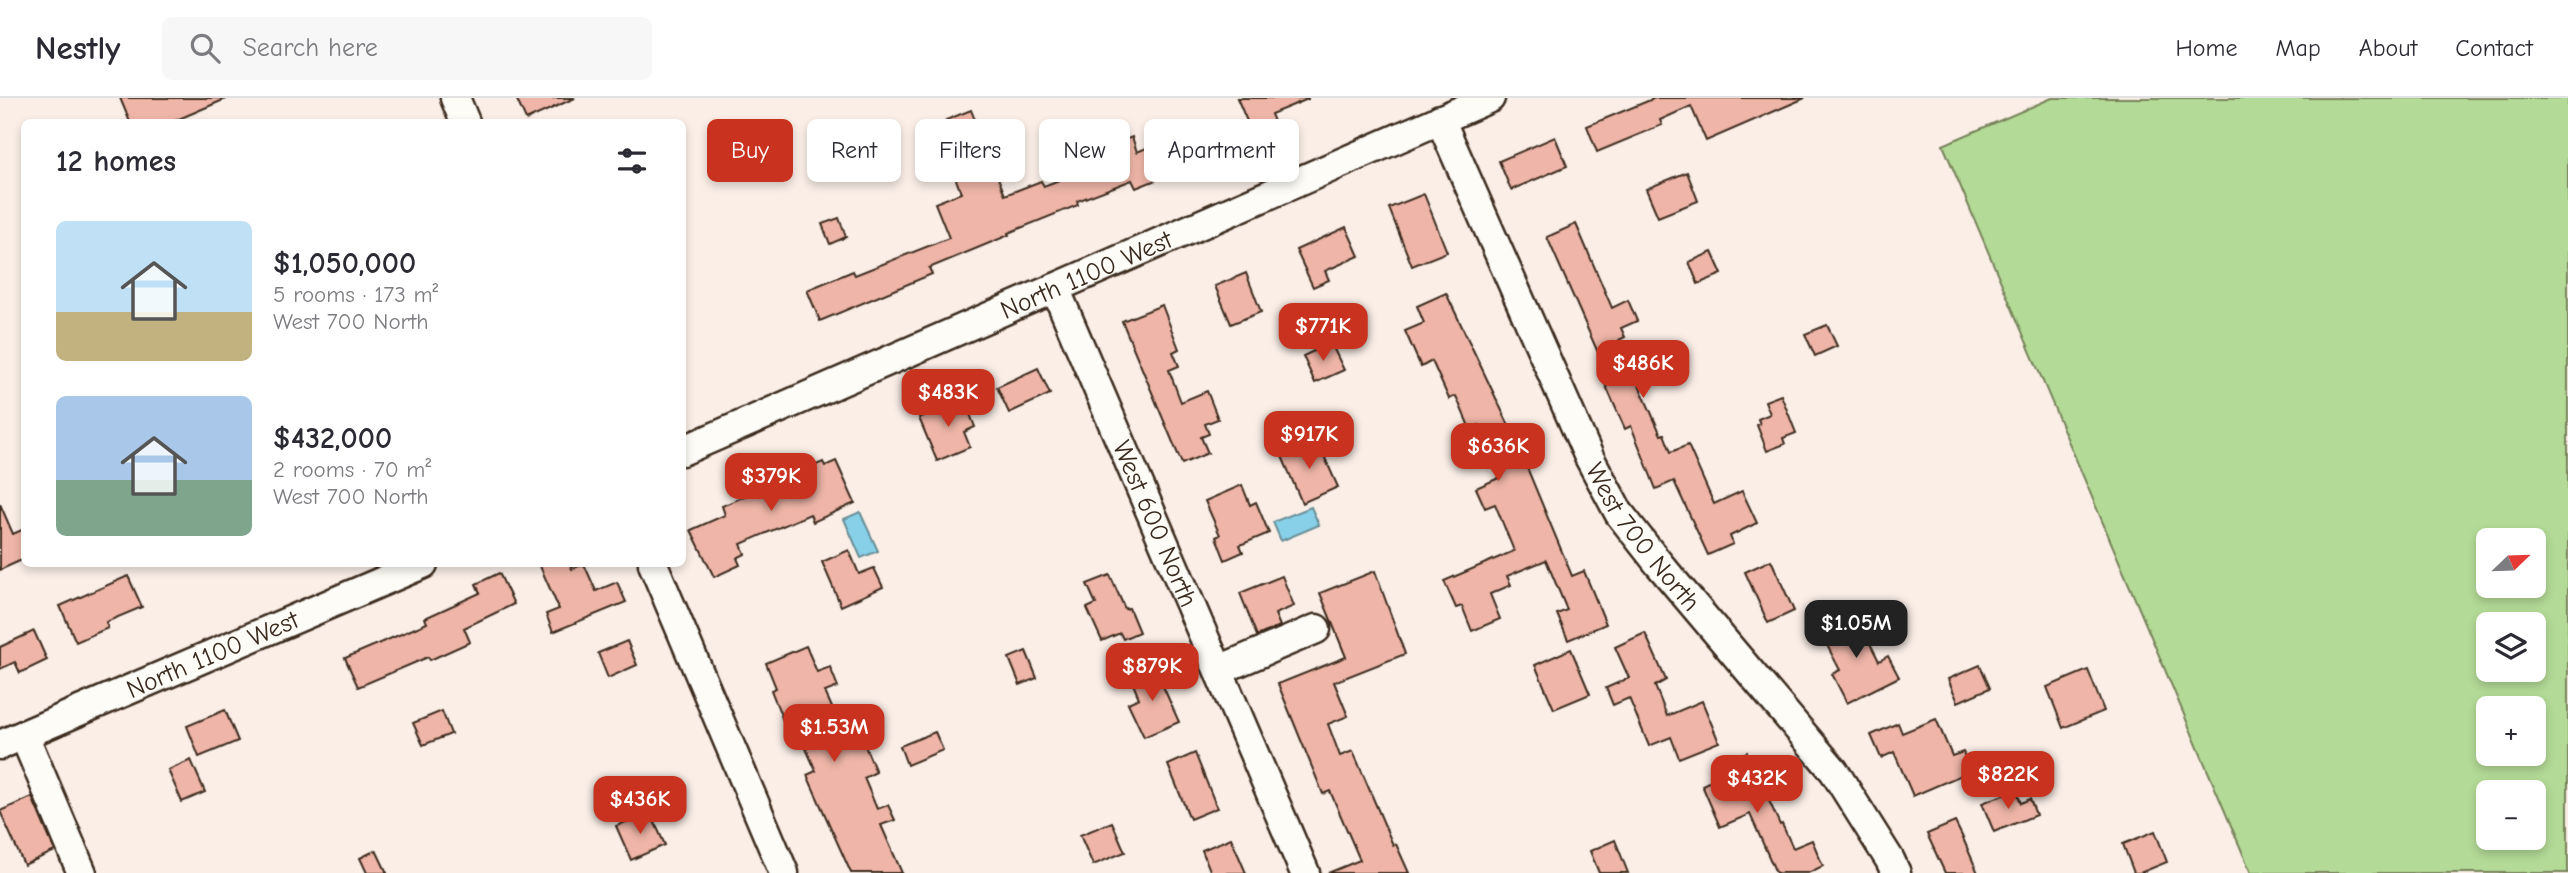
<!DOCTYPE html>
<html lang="en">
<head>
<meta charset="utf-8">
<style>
  body { margin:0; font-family:"Comic Neue",sans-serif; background:#f7f7f7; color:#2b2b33; height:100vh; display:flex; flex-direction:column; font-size:26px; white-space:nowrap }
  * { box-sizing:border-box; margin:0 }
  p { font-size:23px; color:#7c7c81 }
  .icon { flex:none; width:38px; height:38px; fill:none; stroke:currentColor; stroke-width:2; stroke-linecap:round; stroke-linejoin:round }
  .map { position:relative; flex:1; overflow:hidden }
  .panel { position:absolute; left:21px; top:21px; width:665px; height:448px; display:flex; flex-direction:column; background:#fff; border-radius:10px; box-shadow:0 4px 10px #0003 }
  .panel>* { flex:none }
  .banner { position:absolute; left:707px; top:21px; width:665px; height:63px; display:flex; gap:14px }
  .needle { width:46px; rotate:67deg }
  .tools { position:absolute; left:2476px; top:430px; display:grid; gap:14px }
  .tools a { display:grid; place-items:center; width:70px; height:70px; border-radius:10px; background:#fff; box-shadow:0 4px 10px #0003; font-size:35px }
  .price { position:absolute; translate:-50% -60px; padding:0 16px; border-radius:14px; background:#c8321e; color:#fff; font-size:23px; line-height:46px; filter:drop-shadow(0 2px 4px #0008) }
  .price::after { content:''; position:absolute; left:50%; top:42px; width:21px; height:16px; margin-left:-10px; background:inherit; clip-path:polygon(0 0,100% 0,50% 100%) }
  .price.on { background:#222; color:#fff }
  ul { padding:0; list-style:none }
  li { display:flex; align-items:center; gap:21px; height:175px; padding:0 35px }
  li span { display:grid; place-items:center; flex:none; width:196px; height:140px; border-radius:10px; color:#555 }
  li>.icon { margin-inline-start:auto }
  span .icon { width:84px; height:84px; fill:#fffc; stroke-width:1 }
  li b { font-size:30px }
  h2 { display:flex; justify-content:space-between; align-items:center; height:84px; padding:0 35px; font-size:30px }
  .tag { padding:0 24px; border-radius:10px; background:#fff; box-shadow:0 4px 10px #0003; font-size:24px; line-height:63px }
  .tag.on { background:#c8321e; color:#fff }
  header { display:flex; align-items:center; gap:42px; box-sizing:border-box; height:98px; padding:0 35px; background:#fff; border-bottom:2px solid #e1e1e2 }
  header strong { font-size:33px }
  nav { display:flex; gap:38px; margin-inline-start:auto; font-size:24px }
  .search { width:490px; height:63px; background:#f7f7f7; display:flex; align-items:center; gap:18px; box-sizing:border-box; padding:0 24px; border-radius:10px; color:#7c7c81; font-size:26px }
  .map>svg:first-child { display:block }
  .green { fill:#b3da96; stroke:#77825a; stroke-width:2; fill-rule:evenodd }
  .water { fill:#87d0e8; stroke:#698e97; stroke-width:2 }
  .building { fill:#eeb5a8; stroke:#3b2a1e; stroke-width:2 }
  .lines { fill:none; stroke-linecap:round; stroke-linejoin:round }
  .minor-casing { stroke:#3b2a1e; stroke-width:33 }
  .minor { stroke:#fdfcf7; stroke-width:28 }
  .labels { text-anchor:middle; stroke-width:7; stroke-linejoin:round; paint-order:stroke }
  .street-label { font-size:26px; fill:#3b2a1e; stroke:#fdfcf7 }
</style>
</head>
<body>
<header>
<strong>Nestly</strong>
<div class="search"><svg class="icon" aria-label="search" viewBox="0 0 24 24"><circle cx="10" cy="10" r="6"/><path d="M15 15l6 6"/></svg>Search here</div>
<nav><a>Home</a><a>Map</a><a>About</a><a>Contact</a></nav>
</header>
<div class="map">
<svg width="2568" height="775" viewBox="0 0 2568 775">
  <rect width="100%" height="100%" fill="#faeee7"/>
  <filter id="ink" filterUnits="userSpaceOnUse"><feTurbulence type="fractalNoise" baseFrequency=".0143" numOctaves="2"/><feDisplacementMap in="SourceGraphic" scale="14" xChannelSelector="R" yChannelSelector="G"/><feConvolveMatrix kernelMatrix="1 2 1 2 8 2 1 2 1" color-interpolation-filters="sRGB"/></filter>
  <g filter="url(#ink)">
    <!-- green -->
    <path class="green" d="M 2052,0 L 2568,0 L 2568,775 L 2251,775 L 1943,47 ZM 2488,443 L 2534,443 L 2534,488 L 2488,488 ZM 2488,527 L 2534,527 L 2534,572 L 2488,572 ZM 2488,611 L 2534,611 L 2534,656 L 2488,656 ZM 2488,695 L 2534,695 L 2534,740 L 2488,740 Z"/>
    <!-- water -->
    <g class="water">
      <path d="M 1311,409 L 1319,427 L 1281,443 L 1273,424 Z"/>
      <path d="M 860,414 L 878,453 L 861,460 L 844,421 Z"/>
    </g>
    <!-- building -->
    <g class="building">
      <path d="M 120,0 L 228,0 L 172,24 L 130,24 Z"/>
      <path d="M 516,0 L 575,0 L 526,22 Z"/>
      <path d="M 1237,0 L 1308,0 L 1308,1 L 1271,16 L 1275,26 L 1252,35 Z"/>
      <path d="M 1655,0 L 1805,0 L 1706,43 L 1691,8 L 1660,22 L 1662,27 L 1597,54 L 1587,28 Z"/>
      <path d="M 971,12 L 1005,97 L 1041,83 L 1044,88 L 1089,70 L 1080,47 L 1101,39 L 1105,50 L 1132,39 L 1137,54 L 1149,49 L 1161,80 L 1136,90 L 1132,82 L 1077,103 L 1078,107 L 1008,135 L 1009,137 L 929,170 L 932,176 L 820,223 L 807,192 L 853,173 L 855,177 L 949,140 L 935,105 L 961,95 L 954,76 L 966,71 L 946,22 Z"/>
      <path d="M 1555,39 L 1567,68 L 1511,92 L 1499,63 Z"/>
      <path d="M 1687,74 L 1698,103 L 1658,119 L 1646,91 Z"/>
      <path d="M 1424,96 L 1447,154 L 1412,168 L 1389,110 Z"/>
      <path d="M 839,120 L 846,139 L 830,146 L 822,126 Z"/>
      <path d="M 1576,126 L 1612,210 L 1628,202 L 1637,223 L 1621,230 L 1625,239 L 1619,242 L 1661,337 L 1664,336 L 1671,354 L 1688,347 L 1714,406 L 1742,393 L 1757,425 L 1730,438 L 1733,446 L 1708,457 L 1674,383 L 1656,391 L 1631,328 L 1625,331 L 1601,277 L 1607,275 L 1547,139 Z"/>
      <path d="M 1346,129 L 1359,158 L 1325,173 L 1329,182 L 1313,189 L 1296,152 Z"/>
      <path d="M 1712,154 L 1722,176 L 1698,186 L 1689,164 Z"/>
      <path d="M 1246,175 L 1261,214 L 1231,226 L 1215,188 Z"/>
      <path d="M 1446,195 L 1513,336 L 1572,478 L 1584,473 L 1606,526 L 1568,542 L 1557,516 L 1567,512 L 1546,462 L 1507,478 L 1511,487 L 1490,496 L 1500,521 L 1472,533 L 1462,508 L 1456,510 L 1444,483 L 1514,453 L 1495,406 L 1485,410 L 1476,390 L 1501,379 L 1479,327 L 1470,331 L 1456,298 L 1449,301 L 1432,263 L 1421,269 L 1405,233 L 1424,225 L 1417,208 Z"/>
      <path d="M 1162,207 L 1179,251 L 1173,254 L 1179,268 L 1169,272 L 1181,304 L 1207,293 L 1218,321 L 1205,326 L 1209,336 L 1201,339 L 1208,355 L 1182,366 L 1122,223 Z"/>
      <path d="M 1827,227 L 1837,248 L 1815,258 L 1805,236 Z"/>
      <path d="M 1331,245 L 1344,272 L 1315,285 L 1303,258 Z"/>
      <path d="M 1038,270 L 1050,296 L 1009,315 L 997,289 Z"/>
      <path d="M 1781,297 L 1796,335 L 1783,340 L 1785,346 L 1767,353 L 1757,327 L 1760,326 L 1758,321 L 1770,316 L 1765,303 Z"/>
      <path d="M 964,301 L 975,329 L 964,334 L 970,349 L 937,363 L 919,320 Z"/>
      <path d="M 1316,340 L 1338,389 L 1302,405 L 1281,356 Z"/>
      <path d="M 836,363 L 855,405 L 813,424 L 810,416 L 741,446 L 745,456 L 737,460 L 740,467 L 714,479 L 691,432 L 725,417 L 722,408 L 823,364 L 825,368 Z"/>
      <path d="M 1242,387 L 1250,407 L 1256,404 L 1269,435 L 1240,447 L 1243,454 L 1225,462 L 1216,439 L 1220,437 L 1205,403 Z"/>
      <path d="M 0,406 L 13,436 L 24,431 L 24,461 L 0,472 Z"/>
      <path d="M 849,452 L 859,476 L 874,470 L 883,489 L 841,508 L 822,464 Z"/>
      <path d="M 1771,462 L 1794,513 L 1768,525 L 1745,474 Z"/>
      <path d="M 539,466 L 570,466 L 572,471 L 584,466 L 596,493 L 617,484 L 626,504 L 553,534 L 546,516 L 559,511 Z"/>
      <path d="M 1375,473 L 1405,556 L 1334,584 L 1348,618 L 1328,626 L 1340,658 L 1353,653 L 1393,747 L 1396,746 L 1409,775 L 1328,775 L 1360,762 L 1330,693 L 1323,696 L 1278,586 L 1346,559 L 1320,495 Z"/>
      <path d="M 499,475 L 514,506 L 464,530 L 470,544 L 430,562 L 428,559 L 358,589 L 345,560 L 427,525 L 425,520 L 480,495 L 476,486 Z"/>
      <path d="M 1110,477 L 1125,511 L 1129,510 L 1139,534 L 1123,541 L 1120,535 L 1102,543 L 1087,510 L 1096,506 L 1087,486 Z"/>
      <path d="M 128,478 L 142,509 L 106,524 L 108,530 L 76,544 L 60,508 Z"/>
      <path d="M 1282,478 L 1294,508 L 1275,516 L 1280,528 L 1257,538 L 1240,495 Z"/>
      <path d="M 1855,516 L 1879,563 L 1888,558 L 1899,579 L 1847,605 L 1832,576 L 1840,572 L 1820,534 Z"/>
      <path d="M 34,533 L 47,562 L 20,575 L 15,564 L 0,571 L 0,549 Z"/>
      <path d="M 1645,535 L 1666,582 L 1655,588 L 1667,618 L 1702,603 L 1719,644 L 1679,660 L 1671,639 L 1649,648 L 1629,600 L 1613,607 L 1606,590 L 1629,580 L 1615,549 Z"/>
      <path d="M 627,543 L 637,567 L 608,580 L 598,555 Z"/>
      <path d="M 806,548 L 817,574 L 830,569 L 838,589 L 825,594 L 842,632 L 847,641 L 860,636 L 876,674 L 864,680 L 877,711 L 888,707 L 895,722 L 881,727 L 902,775 L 851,775 L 807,677 L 816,673 L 793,621 L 784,625 L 771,592 L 776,590 L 766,565 Z"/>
      <path d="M 1571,551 L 1590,596 L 1554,611 L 1535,567 Z"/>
      <path d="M 1026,553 L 1037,580 L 1020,587 L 1009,560 Z"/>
      <path d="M 1980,567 L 1990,590 L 1958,604 L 1948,581 Z"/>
      <path d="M 1154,568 L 1179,624 L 1144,639 L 1128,605 L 1139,600 L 1130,579 Z"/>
      <path d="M 2088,572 L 2104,613 L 2063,630 L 2047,589 Z"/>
      <path d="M 225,612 L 238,643 L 199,659 L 187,628 Z"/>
      <path d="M 442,613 L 451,636 L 423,647 L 413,625 Z"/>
      <path d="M 1936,621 L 1952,658 L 1963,654 L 1971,673 L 1913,698 L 1894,654 L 1881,660 L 1871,637 L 1898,625 L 1902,635 Z"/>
      <path d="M 935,634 L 943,652 L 907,667 L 900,648 Z"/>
      <path d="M 1747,654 L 1780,727 L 1782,726 L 1793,750 L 1812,742 L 1823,768 L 1808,775 L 1776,775 L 1750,716 L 1720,729 L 1702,687 L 1722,678 L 1717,667 Z"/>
      <path d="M 1195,655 L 1217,710 L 1190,721 L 1168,667 Z"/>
      <path d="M 191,662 L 205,694 L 182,704 L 168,672 Z"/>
      <path d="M 2016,692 L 2021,705 L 2030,701 L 2036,717 L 1994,734 L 1982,705 Z"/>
      <path d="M 32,699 L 55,753 L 24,767 L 0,713 Z"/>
      <path d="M 650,714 L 665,747 L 631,762 L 616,728 Z"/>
      <path d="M 1112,724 L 1125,754 L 1093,767 L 1080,737 Z"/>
      <path d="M 1955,724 L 1962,738 L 1978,775 L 1945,775 L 1927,736 Z"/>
      <path d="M 2155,733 L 2167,764 L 2140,775 L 2134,775 L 2123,746 Z"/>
      <path d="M 1231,740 L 1246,775 L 1211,775 L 1202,752 Z"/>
      <path d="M 1615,742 L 1628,775 L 1599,775 L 1590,753 Z"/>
      <path d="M 376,752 L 387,775 L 367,775 L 360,760 Z"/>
    </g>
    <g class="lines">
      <defs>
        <g id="minor">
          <path d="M 455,0 L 465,24"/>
          <path id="s1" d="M 1440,21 L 1589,359 L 1619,415 L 1659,466 L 1834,673 L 1890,762 L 1896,775"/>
          <path id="s2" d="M 1055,190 L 1305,775"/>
          <path id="s3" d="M 682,353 L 1490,0"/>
          <path d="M 653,466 L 784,775"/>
          <path d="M 1219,572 L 1316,531"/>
          <path d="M 24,637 L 82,775"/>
          <path id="s4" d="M 0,647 L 423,466"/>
        </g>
      </defs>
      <!-- minor casing -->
      <use href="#minor" class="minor-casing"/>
      <!-- minor -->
      <use href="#minor" class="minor"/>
    </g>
  </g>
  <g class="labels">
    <!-- street labels -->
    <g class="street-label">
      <text dy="9" stroke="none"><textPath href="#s3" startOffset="441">North 1100 West</textPath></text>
      <text dy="9" stroke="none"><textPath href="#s2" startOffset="256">West 600 North</textPath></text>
      <text dy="9" stroke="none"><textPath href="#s1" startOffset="466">West 700 North</textPath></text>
      <text dy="9" stroke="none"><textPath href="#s4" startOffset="231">North 1100 West</textPath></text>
    </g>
  </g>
</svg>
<div class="tools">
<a><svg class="needle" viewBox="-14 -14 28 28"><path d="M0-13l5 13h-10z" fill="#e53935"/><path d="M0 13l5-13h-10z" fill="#7c7c81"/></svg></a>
<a><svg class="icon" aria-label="layers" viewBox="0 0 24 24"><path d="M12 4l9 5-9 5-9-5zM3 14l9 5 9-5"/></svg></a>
<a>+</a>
<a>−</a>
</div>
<b class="price" style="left:1323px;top:265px">$771K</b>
<b class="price" style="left:1643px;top:302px">$486K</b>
<b class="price" style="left:948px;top:331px">$483K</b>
<b class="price" style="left:1309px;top:373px">$917K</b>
<b class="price" style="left:1498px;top:385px">$636K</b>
<b class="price" style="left:771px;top:415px">$379K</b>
<b class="price on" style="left:1856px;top:562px">$1.05M</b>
<b class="price" style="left:1152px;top:605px">$879K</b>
<b class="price" style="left:834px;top:666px">$1.53M</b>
<b class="price" style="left:2008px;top:713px">$822K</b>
<b class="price" style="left:1757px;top:717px">$432K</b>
<b class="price" style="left:640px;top:738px">$436K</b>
<div class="banner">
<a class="tag on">Buy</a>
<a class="tag">Rent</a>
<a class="tag">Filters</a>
<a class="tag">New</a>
<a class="tag">Apartment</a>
</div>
<section class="panel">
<h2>12 homes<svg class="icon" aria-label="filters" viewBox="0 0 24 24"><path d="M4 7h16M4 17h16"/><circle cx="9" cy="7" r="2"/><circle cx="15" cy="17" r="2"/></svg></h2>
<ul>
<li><span style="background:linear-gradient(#bfe0f5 65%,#c2b280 0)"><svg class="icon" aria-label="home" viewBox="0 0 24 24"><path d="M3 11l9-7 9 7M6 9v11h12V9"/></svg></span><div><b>$1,050,000</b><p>5 rooms · 173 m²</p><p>West 700 North</p></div></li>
<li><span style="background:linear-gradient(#a9c7e8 60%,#7fa58c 0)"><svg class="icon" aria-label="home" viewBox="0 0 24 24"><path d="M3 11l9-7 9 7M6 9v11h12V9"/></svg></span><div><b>$432,000</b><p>2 rooms · 70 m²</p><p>West 700 North</p></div></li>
</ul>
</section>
</div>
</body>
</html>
